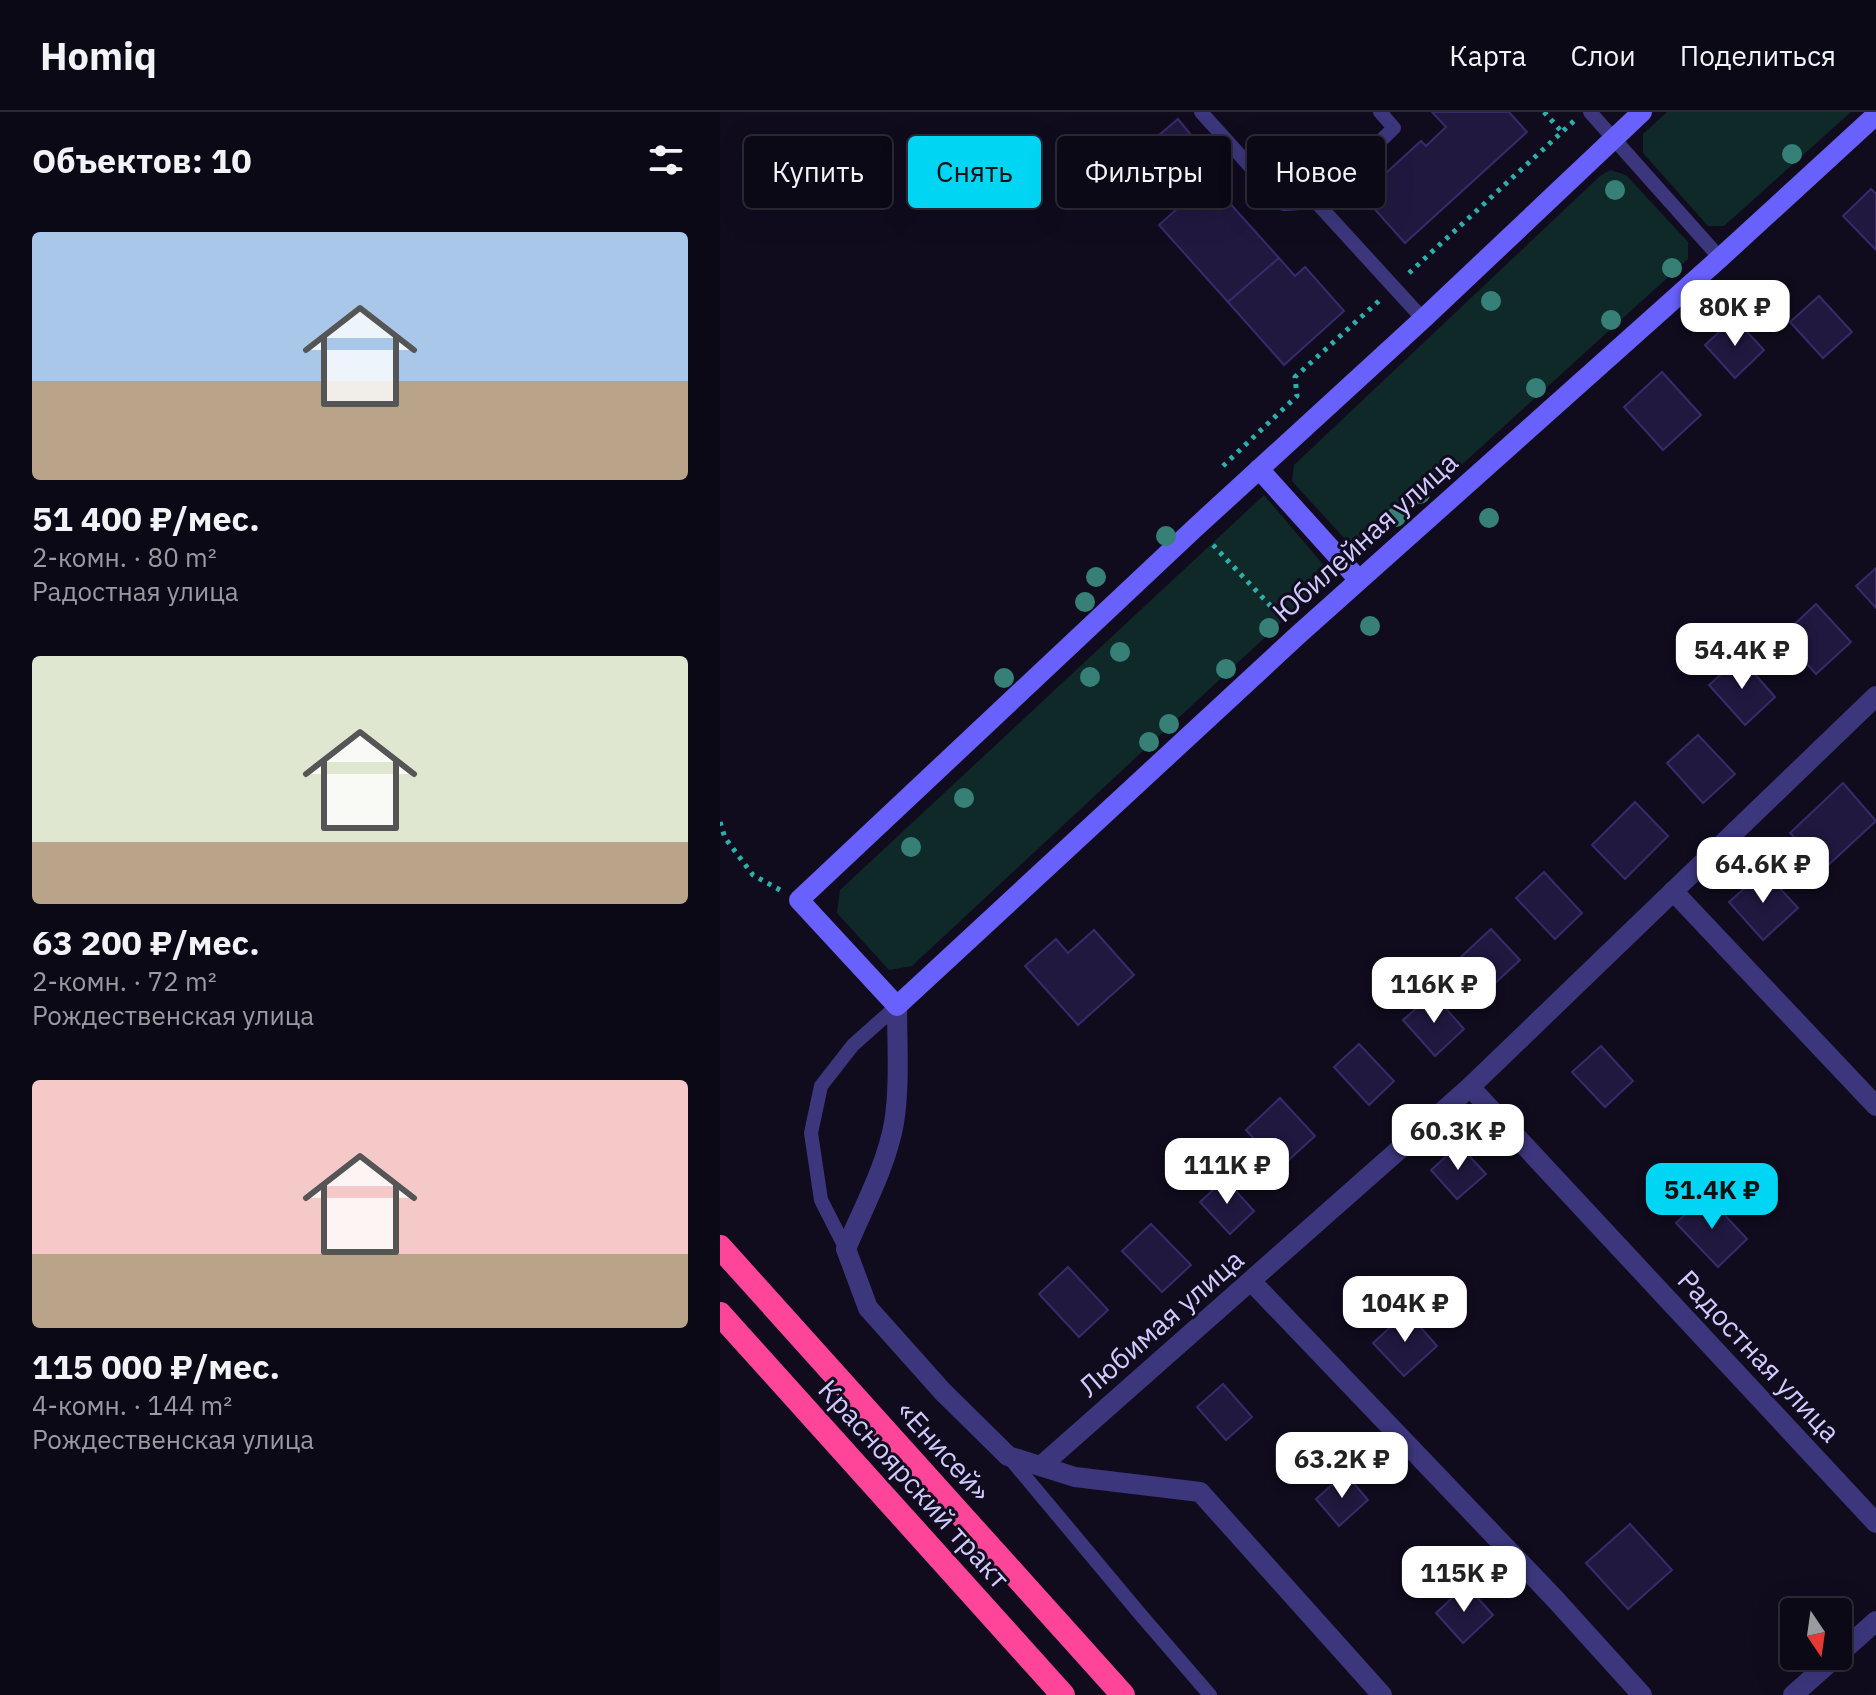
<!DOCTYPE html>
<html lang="ru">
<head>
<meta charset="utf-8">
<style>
  body { margin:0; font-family:"IBM Plex Sans",sans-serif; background:#1a1723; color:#f1f3f6; height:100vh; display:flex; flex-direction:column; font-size:30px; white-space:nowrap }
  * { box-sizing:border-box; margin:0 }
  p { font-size:26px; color:#9a9aa1 }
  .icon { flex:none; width:44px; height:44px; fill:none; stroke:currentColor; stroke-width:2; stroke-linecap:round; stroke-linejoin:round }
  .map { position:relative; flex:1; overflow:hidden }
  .drawer { display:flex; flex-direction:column; background:#0c0916; width:720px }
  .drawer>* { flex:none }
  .hud { position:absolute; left:24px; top:24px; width:760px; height:72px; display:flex; gap:16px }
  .needle { width:52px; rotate:167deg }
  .fabs { position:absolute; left:1060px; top:1486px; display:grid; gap:16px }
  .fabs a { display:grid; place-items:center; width:72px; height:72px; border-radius:8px; background:#0c0916; box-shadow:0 8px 32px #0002,0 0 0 2px #2c2a35; font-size:40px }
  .price { position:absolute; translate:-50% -68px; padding:0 18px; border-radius:16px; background:#fff; color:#222; font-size:26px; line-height:52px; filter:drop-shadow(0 2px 4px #0008) }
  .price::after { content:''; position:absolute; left:50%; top:48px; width:24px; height:18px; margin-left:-12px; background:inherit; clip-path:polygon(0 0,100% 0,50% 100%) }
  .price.active { background:#01d5f4; color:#111 }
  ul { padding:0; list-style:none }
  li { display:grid; align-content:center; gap:16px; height:424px; padding:0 32px }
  li span { display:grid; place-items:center; height:248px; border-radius:8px; color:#555 }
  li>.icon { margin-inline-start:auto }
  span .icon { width:144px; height:144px; fill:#fffc; stroke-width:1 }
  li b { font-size:34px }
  h2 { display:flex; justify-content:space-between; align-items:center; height:96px; padding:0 32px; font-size:34px }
  .tag { padding:0 28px; border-radius:8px; background:#0c0916; box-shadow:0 8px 32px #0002,0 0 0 2px #2c2a35; font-size:28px; line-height:72px }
  .tag.active { background:#01d5f4; color:#111 }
  header { display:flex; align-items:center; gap:48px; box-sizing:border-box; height:112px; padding:0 40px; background:#0c0916; border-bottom:2px solid #2c2a35 }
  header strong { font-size:38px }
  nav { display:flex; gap:44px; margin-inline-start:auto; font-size:28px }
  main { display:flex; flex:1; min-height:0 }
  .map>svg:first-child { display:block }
  .green { fill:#0f2828 }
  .building { fill:#21183f; stroke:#392a6b; stroke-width:2 }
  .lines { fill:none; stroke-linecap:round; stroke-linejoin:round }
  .path { stroke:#2dafab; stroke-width:5; stroke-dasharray:4 6; stroke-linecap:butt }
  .lane { stroke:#3c377d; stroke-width:14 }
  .street { stroke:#3c377d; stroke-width:20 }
  .secondary { stroke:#6961fe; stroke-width:20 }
  .highway { stroke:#fe4599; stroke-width:24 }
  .tree { fill:#378077 }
  .labels { text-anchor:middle; stroke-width:6; stroke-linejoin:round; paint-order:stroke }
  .street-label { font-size:28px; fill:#d1caff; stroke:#100c1e }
</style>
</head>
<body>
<header>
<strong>Homiq</strong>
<nav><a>Карта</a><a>Слои</a><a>Поделиться</a></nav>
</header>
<main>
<section class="drawer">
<h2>Объектов: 10<svg class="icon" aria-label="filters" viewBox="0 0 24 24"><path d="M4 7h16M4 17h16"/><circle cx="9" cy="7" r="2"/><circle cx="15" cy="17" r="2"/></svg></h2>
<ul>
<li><span style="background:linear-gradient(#a9c7e8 60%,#b9a48a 0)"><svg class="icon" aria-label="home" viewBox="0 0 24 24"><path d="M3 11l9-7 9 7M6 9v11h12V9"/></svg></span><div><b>51 400 ₽/мес.</b><p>2-комн. · 80 m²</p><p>Радостная улица</p></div></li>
<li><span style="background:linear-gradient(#dfe7d0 75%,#b9a48a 0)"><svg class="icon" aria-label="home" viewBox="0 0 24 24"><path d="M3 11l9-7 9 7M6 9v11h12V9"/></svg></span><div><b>63 200 ₽/мес.</b><p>2-комн. · 72 m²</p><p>Рождественская улица</p></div></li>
<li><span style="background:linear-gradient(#f6c9c9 70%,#b9a48a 0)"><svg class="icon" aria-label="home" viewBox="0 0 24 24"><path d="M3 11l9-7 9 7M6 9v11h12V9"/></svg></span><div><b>115 000 ₽/мес.</b><p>4-комн. · 144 m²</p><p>Рождественская улица</p></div></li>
</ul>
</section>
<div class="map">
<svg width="1156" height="1583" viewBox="0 0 1156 1583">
  <rect width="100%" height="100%" fill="#100c1e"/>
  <!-- green -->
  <g class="green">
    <path d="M 947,0 L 1131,0 L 1004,114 L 988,114 L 923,41 L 923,22 Z"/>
    <path d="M 890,58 L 906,63 L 968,130 L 968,147 L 649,437 L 632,435 L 572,369 L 574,353 L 880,64 Z"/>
    <path d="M 544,383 L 612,463 L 192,854 L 169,858 L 117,801 L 120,778 Z"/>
  </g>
  <!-- building -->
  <g class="building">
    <path d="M 712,0 L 789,0 L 807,20 L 685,131 L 642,83 L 701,29 L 706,34 L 726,15 Z"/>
    <path d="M 458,7 L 476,29 L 444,55 L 426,34 Z"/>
    <path d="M 489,68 L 559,146 L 508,190 L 439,113 Z"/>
    <path d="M 1151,77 L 1156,82 L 1156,138 L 1123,104 Z"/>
    <path d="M 559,146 L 575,164 L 585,155 L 624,199 L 564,253 L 508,190 Z"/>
    <path d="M 1099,184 L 1132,220 L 1103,246 L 1070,210 Z"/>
    <path d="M 1014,206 L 1044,238 L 1015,266 L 985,233 Z"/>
    <path d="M 942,260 L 981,303 L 943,338 L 904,295 Z"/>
    <path d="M 1156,456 L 1156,496 L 1136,474 Z"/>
    <path d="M 1096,492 L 1131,530 L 1096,562 L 1062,524 Z"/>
    <path d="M 1020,545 L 1055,585 L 1025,613 L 989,573 Z"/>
    <path d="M 978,623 L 1015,662 L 983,691 L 947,651 Z"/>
    <path d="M 1123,671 L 1156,709 L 1104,757 L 1070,721 Z"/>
    <path d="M 915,690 L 948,724 L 905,767 L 872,733 Z"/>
    <path d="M 1044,759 L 1078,796 L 1043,828 L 1009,790 Z"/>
    <path d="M 824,760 L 862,801 L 835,827 L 796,786 Z"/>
    <path d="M 771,817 L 800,848 L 757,888 L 728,857 Z"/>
    <path d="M 374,818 L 414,863 L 358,913 L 305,854 L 336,827 L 348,841 Z"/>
    <path d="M 713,882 L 744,917 L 715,944 L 683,908 Z"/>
    <path d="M 639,932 L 674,969 L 649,993 L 614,955 Z"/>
    <path d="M 881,934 L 913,969 L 885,995 L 852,960 Z"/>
    <path d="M 560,986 L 595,1024 L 560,1056 L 526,1018 Z"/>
    <path d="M 739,1033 L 766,1062 L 737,1087 L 711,1058 Z"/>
    <path d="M 505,1067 L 534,1099 L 510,1122 L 480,1090 Z"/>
    <path d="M 986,1083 L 1027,1127 L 998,1155 L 956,1111 Z"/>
    <path d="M 431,1112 L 471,1153 L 442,1180 L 402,1139 Z"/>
    <path d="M 348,1155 L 388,1198 L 359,1225 L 319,1182 Z"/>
    <path d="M 687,1200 L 717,1234 L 684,1264 L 653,1231 Z"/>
    <path d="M 503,1272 L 532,1305 L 506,1328 L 477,1295 Z"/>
    <path d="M 625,1361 L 648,1388 L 619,1414 L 596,1387 Z"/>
    <path d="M 910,1412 L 952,1458 L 908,1497 L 866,1451 Z"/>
    <path d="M 746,1473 L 773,1503 L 743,1531 L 716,1501 Z"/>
  </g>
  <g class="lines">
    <!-- path -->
    <g class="path">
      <path d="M 824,0 L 842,20"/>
      <path d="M 689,161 L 855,8"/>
      <path d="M 503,354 L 577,284 L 575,265 L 661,187"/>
      <path d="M 493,433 L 561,505"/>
      <path d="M 0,710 L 5,726 L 33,763 L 60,778"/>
    </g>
    <!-- lane -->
    <g class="lane">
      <path d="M 481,0 L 564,92 L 596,90 L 674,16 L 660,0"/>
      <path d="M 870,0 L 1000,146"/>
      <path d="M 596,90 L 703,207"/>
      <path d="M 126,1137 L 101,1088 L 91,1021 L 101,974 L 133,933 L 177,894"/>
      <path d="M 288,1344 L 420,1502 L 490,1583"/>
    </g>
    <!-- street -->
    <g class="street">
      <path d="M 953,779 L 1156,994"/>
      <path d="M 177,894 C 177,932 180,973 174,1011 C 166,1055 143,1096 126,1137 L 148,1196 L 223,1280 L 288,1344 L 355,1365 L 480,1380 L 662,1583"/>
      <path d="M 750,975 L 1156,1411"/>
      <path d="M 531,1169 L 835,1487 L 922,1583"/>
      <path d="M 321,1354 L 750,975 L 1156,584"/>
      <path d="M 1118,1543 L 1156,1509"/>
      <path d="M 1073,1583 L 1117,1544"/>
    </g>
    <!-- secondary -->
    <g class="secondary">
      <path d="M 922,0 L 703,207 L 476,415 L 79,788 L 177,894 L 578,523 L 1000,146 L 1156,3"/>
      <path d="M 539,357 L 639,468"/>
    </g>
    <!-- highway -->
    <g class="highway">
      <path d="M 0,1135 L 403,1583"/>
      <path d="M 0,1202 L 343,1583"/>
    </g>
  </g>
  <!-- trees -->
  <g class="tree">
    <circle cx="1072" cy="42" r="10"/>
    <circle cx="895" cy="78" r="10"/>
    <circle cx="952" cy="156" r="10"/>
    <circle cx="771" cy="189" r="10"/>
    <circle cx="891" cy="208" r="10"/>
    <circle cx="816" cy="276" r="10"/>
    <circle cx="700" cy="382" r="10"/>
    <circle cx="676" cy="405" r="10"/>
    <circle cx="769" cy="406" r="10"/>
    <circle cx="446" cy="424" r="10"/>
    <circle cx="376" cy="465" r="10"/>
    <circle cx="365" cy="490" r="10"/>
    <circle cx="650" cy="514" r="10"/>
    <circle cx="549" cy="516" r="10"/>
    <circle cx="400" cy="540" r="10"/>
    <circle cx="506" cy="557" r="10"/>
    <circle cx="370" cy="565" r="10"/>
    <circle cx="284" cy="566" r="10"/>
    <circle cx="449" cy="612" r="10"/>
    <circle cx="429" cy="630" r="10"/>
    <circle cx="244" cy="686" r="10"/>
    <circle cx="191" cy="735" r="10"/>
  </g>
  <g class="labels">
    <!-- street labels -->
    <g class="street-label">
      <text transform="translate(645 425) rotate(-42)" y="10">Юбилейная улица</text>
      <text transform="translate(441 1211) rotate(-41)" y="10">Любимая улица</text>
      <text transform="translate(1039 1244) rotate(47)" y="10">Радостная улица</text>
      <text transform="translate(224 1339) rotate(48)" y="10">«Енисей»</text>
      <text transform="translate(194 1372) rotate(48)" y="10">Красноярский тракт</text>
    </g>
  </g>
</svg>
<div class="fabs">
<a><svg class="needle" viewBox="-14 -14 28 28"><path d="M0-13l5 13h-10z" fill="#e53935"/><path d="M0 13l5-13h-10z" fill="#9a9aa1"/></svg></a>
</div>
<b class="price" style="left:1015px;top:236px">80K ₽</b>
<b class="price" style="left:1022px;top:579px">54.4K ₽</b>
<b class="price" style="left:1043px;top:793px">64.6K ₽</b>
<b class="price" style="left:714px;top:913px">116K ₽</b>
<b class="price" style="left:738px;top:1060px">60.3K ₽</b>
<b class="price" style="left:507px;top:1094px">111K ₽</b>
<b class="price active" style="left:992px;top:1119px">51.4K ₽</b>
<b class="price" style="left:685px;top:1232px">104K ₽</b>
<b class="price" style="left:622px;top:1388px">63.2K ₽</b>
<b class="price" style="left:744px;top:1502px">115K ₽</b>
<div class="hud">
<a class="tag">Купить</a>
<a class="tag active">Снять</a>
<a class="tag">Фильтры</a>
<a class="tag">Новое</a>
</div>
</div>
</main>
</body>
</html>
